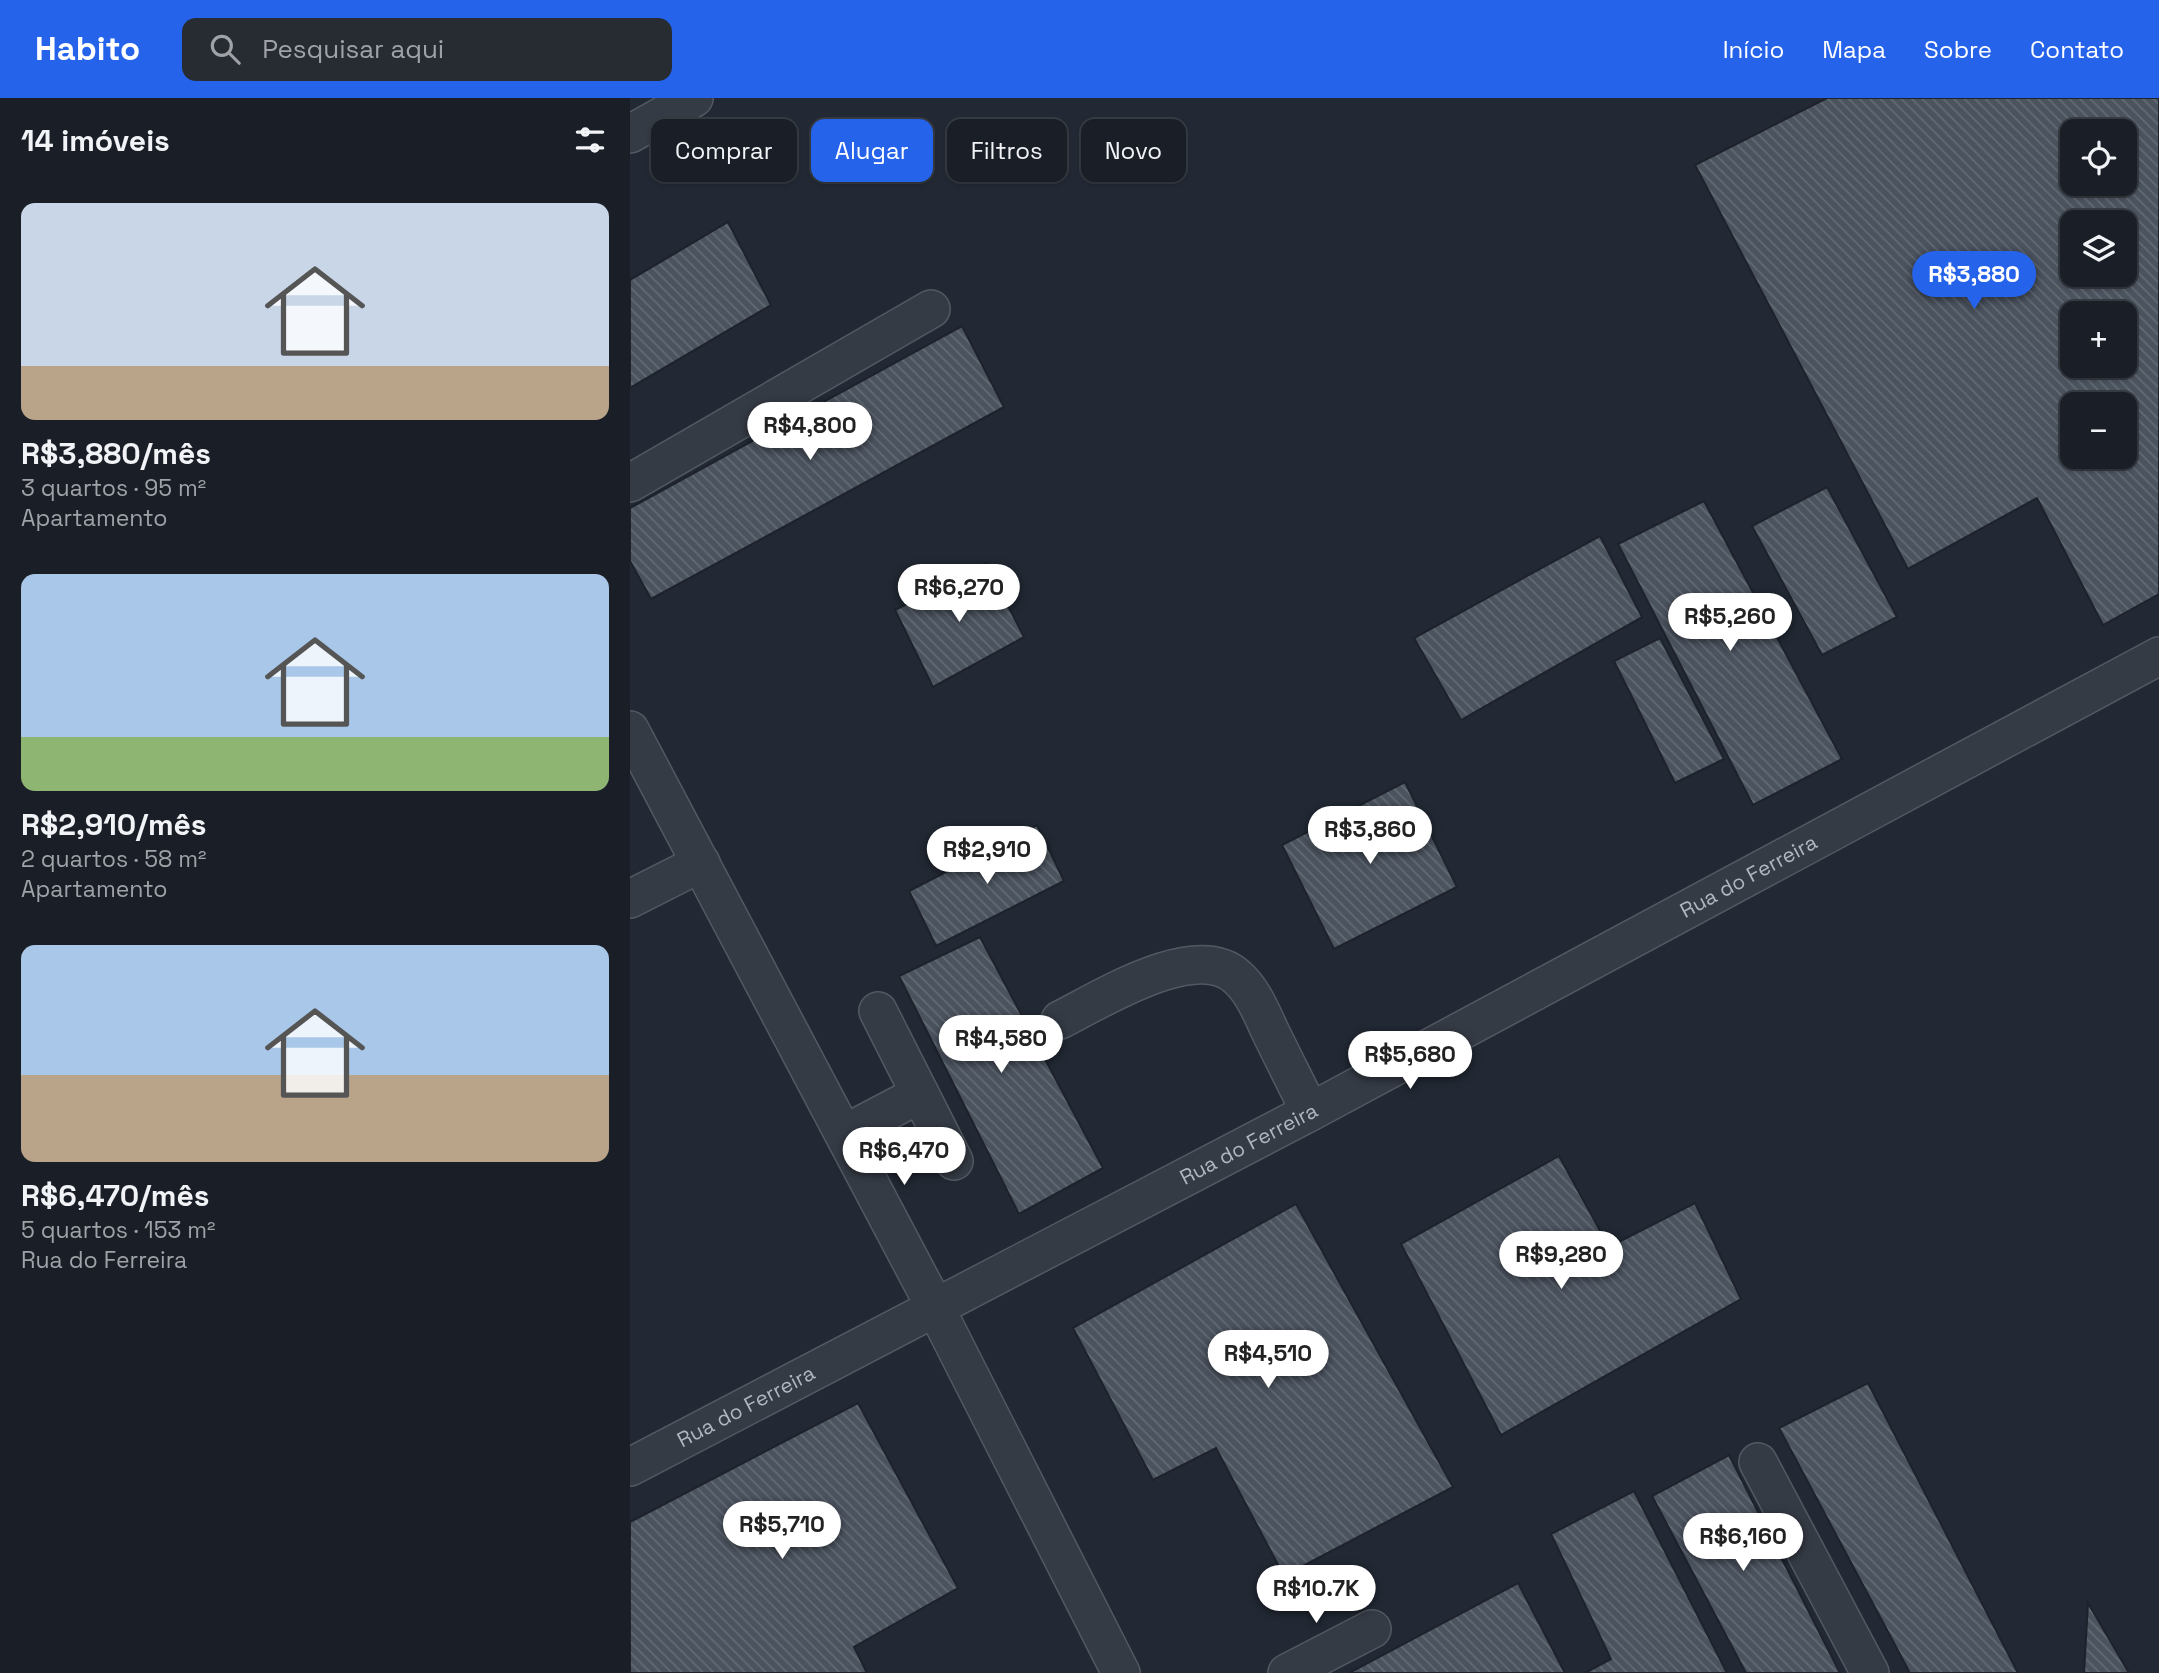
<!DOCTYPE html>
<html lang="pt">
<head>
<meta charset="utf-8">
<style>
  body { margin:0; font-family:"Space Grotesk",sans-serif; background:#272c33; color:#f1f3f6; height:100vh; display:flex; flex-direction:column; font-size:26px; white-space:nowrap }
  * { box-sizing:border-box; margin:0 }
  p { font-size:23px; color:#9fa2a7 }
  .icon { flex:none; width:38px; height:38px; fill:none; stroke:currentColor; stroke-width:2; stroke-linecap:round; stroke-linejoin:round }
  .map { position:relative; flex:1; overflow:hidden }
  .panel { display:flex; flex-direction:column; background:#1a1f27; width:630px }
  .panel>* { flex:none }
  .banner { position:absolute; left:21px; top:21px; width:665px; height:63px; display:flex; gap:14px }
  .buttons { position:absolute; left:1430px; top:21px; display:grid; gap:14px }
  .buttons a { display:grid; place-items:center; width:77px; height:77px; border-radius:14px; background:#1a1f27; box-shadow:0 2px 5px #0004,0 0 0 2px #383d44; font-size:35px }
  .price { position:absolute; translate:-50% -60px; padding:0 16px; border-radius:24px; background:#fff; color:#222; font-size:23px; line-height:46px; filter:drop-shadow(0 2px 4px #0008) }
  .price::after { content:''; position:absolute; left:50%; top:42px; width:21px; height:16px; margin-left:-10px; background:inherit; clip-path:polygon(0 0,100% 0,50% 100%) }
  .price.selected { background:#2563eb; color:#fff }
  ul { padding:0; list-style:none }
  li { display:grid; align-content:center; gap:14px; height:371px; padding:0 21px }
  li span { display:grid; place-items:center; height:217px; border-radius:14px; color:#555 }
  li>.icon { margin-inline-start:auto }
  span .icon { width:126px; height:126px; fill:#fffc; stroke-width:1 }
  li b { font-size:30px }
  h2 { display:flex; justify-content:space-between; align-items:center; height:84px; padding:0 21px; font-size:30px }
  .tag { padding:0 24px; border-radius:14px; background:#1a1f27; box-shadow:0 2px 5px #0004,0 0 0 2px #383d44; font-size:24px; line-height:63px }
  .tag.selected { background:#2563eb; color:#fff }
  header { display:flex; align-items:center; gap:42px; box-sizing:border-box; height:98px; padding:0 35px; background:#2563eb; color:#fff }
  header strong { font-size:33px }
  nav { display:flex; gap:38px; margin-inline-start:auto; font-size:24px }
  .search { width:490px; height:63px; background:#272c33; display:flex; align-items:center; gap:18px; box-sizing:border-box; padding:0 24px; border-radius:14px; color:#9fa2a7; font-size:26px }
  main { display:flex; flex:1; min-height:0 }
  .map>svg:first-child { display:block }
  .building { fill:url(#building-back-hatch); stroke:#1d222b; stroke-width:2; fill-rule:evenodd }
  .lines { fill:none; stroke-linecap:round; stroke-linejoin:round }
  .minor-casing { stroke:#535962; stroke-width:40 }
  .minor { stroke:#353b45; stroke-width:37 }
  .labels { text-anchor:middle; stroke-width:5; stroke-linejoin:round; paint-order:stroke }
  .street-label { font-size:21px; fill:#b0b6c1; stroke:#1b2029 }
</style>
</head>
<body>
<header>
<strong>Habito</strong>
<div class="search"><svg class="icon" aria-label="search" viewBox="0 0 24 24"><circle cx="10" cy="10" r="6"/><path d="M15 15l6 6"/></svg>Pesquisar aqui</div>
<nav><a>Início</a><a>Mapa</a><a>Sobre</a><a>Contato</a></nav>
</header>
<main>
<section class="panel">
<h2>14 imóveis<svg class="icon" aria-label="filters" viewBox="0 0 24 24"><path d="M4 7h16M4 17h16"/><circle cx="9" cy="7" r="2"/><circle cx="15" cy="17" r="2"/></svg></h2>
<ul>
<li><span style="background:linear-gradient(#c9d6e8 75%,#b9a48a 0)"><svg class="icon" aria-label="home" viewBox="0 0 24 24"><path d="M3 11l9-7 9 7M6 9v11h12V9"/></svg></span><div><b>R$3,880/mês</b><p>3 quartos · 95 m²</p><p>Apartamento</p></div></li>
<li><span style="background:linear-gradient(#a9c7e8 75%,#8fb573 0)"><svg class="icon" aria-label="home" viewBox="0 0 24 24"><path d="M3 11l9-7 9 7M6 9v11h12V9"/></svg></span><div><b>R$2,910/mês</b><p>2 quartos · 58 m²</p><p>Apartamento</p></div></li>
<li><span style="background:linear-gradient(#a9c7e8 60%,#b9a48a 0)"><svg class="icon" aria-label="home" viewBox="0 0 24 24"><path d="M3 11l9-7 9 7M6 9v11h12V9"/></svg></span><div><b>R$6,470/mês</b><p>5 quartos · 153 m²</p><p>Rua do Ferreira</p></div></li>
</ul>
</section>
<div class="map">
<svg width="1529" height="1575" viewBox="0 0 1529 1575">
  <defs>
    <pattern id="building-back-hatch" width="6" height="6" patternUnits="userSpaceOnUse" patternTransform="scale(1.75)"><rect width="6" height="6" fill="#4b535f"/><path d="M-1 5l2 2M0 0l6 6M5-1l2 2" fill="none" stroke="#626a74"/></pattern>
  </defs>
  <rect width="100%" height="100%" fill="#222934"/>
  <!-- building -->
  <g class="building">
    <path d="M 1197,0 L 1529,0 L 1529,496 L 1473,527 L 1407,400 L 1278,471 L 1065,67 ZM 1442,33 L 1494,33 L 1494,86 L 1442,86 ZM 1442,124 L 1494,124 L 1494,177 L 1442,177 ZM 1442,215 L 1494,215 L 1494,268 L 1442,268 ZM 1442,306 L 1494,306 L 1494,359 L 1442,359 Z"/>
    <path d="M 98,124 L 141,207 L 0,290 L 0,182 Z"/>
    <path d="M 332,228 L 374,309 L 21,501 L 0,463 L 0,410 Z"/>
    <path d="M 1197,389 L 1267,519 L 1192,557 L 1122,428 Z"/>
    <path d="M 1074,403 L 1212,661 L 1123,707 L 988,446 Z"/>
    <path d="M 970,438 L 1012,519 L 831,622 L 784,540 Z"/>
    <path d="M 356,465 L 394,539 L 303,589 L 265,512 Z"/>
    <path d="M 1030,540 L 1094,661 L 1045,685 L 984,563 Z"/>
    <path d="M 775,684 L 827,789 L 704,851 L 652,747 Z"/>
    <path d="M 407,727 L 434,783 L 306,848 L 279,793 Z"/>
    <path d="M 350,839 L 473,1070 L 389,1116 L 269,878 Z"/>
    <path d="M 929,1058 L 979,1149 L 1065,1105 L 1111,1201 L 871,1337 L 771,1146 Z"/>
    <path d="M 666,1106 L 823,1389 L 654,1478 L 586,1350 L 523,1382 L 443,1230 Z"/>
    <path d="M 1238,1285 L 1388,1575 L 1280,1575 L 1149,1330 Z"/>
    <path d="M 228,1305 L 328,1490 L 224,1549 L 237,1575 L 0,1575 L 0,1424 Z"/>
    <path d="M 1099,1357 L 1210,1575 L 1116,1575 L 1022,1398 Z"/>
    <path d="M 1004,1393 L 1097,1575 L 955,1575 L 981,1561 L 921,1436 Z"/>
    <path d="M 888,1485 L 935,1575 L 719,1575 Z"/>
    <path d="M 1458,1505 L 1499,1575 L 1454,1575 Z"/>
  </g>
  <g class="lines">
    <defs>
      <g id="minor">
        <path d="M 0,36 L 64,0"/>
        <path d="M 0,385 L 301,211"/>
        <path d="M 0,632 L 305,1209 L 491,1575"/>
        <path d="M 0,801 L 71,765"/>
        <path d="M 248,913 L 324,1063"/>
        <path d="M 430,922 C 470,902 566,841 607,879 C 623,893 631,914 640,933 C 653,960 667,987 680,1014"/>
        <path d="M 214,1036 L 290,996"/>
        <path d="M 1128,1364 L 1240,1575"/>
        <path id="s1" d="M 0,1369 L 680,1014 L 1529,558"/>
        <path d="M 657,1575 L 742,1531"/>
      </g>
    </defs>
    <!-- minor casing -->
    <use href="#minor" class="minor-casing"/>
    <!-- minor -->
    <use href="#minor" class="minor"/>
  </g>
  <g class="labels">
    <!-- street labels -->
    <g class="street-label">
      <text dy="7" stroke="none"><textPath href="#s1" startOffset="1265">Rua do Ferreira</textPath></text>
      <text dy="7" stroke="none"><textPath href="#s1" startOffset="698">Rua do Ferreira</textPath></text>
      <text dy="7" stroke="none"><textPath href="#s1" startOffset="131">Rua do Ferreira</textPath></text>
    </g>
  </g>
</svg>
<div class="buttons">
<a><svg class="icon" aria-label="locate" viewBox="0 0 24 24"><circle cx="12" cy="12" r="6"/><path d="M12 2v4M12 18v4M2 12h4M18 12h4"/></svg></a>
<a><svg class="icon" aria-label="layers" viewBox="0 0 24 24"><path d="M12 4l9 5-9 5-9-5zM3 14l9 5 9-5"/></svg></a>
<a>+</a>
<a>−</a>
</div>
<b class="price selected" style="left:1344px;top:213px">R$3,880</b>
<b class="price" style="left:180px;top:364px">R$4,800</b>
<b class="price" style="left:329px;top:526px">R$6,270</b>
<b class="price" style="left:1100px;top:555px">R$5,260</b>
<b class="price" style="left:740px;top:768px">R$3,860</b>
<b class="price" style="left:357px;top:788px">R$2,910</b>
<b class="price" style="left:371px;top:977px">R$4,580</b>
<b class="price" style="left:780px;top:993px">R$5,680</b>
<b class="price" style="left:274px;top:1089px">R$6,470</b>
<b class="price" style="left:931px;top:1193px">R$9,280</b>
<b class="price" style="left:638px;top:1292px">R$4,510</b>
<b class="price" style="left:152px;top:1463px">R$5,710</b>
<b class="price" style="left:1113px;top:1475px">R$6,160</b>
<b class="price" style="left:686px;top:1527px">R$10.7K</b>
<div class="banner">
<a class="tag">Comprar</a>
<a class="tag selected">Alugar</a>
<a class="tag">Filtros</a>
<a class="tag">Novo</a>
</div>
</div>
</main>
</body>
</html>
